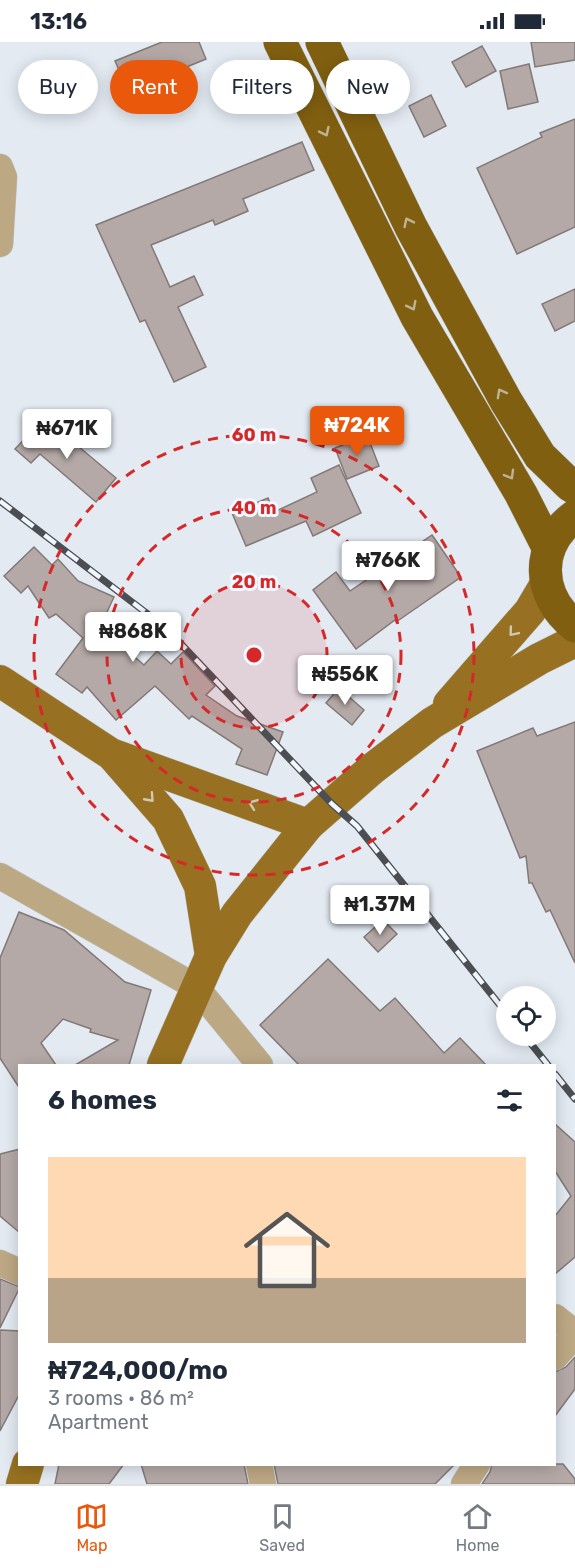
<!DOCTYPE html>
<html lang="en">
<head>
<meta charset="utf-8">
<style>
  body { margin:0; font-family:Rubik,sans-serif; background:#f6f6f7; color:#1f2937; height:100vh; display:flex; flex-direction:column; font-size:22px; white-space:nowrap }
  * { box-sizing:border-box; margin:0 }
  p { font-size:20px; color:#747a83 }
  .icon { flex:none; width:33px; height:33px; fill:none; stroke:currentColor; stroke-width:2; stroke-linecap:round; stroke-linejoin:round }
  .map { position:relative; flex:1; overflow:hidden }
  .side { position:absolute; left:18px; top:1022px; width:538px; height:402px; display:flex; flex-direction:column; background:#fff; border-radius:0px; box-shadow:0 3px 15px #0003 }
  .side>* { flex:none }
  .hud { position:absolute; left:18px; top:18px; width:540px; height:54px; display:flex; gap:12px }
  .tools { position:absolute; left:496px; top:944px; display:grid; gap:12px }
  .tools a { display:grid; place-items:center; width:60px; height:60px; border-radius:50%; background:#fff; box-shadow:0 3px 15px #0003; font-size:30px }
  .price { position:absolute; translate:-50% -51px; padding:0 14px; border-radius:6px; background:#fff; color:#222; font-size:20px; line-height:39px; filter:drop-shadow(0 2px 3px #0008) }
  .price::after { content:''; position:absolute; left:50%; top:36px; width:18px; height:14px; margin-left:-9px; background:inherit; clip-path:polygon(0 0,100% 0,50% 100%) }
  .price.selected { background:#ea580c; color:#fff }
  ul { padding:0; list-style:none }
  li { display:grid; align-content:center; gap:12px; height:318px; padding:0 30px }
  li span { display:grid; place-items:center; height:186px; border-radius:0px; color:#555 }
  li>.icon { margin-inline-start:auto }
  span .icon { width:108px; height:108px; fill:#fffc; stroke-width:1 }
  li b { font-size:26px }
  h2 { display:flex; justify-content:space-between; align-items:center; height:72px; padding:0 30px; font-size:26px }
  .pill { padding:0 21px; border-radius:27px; background:#fff; box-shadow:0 3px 15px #0003; font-size:21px; line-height:54px }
  .pill.selected { background:#ea580c; color:#fff }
  .status { display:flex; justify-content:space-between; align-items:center; height:42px; padding:0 30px; background:#fff; direction:ltr }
  .status svg { height:16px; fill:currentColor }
  .dock { display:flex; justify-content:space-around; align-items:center; height:84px; border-top:2px solid #e0e1e3; background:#fff; font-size:16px; color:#747a83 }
  .dock a { display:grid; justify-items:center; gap:3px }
  .dock .selected { color:#ea580c }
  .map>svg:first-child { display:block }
  .building { fill:#b4a9a7; stroke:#827876; stroke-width:1.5 }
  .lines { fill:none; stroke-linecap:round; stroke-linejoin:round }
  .minor-casing { stroke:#c0c7ce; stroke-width:27 }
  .major-casing { stroke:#c0c7ce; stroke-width:33 }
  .highway-casing { stroke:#c0c7ce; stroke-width:34 }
  .minor { stroke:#bda884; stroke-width:26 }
  .major { stroke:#977121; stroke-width:32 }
  .highway { stroke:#815f10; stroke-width:33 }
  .rail-casing { stroke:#4b4e52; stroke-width:7 }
  .rail { stroke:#f0f7ff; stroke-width:4.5; stroke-dasharray:14; stroke-linecap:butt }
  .oneway { stroke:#beb393 }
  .oneway2 { stroke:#d1c8b1 }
  .ring { fill:none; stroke:#d62828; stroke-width:3; stroke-dasharray:10 8 }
  .centre { fill:#d62828; stroke:#f0f7ff; stroke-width:3 }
  .ring-label { font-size:18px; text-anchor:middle; font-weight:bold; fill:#d62828; stroke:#f0f7ff; stroke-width:6; stroke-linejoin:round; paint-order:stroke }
</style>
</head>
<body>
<div class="status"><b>13:16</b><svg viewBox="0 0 49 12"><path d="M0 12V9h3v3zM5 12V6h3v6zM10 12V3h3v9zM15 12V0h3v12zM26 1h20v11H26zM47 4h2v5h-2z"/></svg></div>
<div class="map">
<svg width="575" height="1442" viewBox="0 0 575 1442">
  <rect width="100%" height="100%" fill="#e3eaf2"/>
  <!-- building -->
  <g class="building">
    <path d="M 162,0 L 199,0 L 206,17 L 128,49 L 115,19 Z"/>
    <path d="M 531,0 L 575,0 L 575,18 L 535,25 Z"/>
    <path d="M 482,4 L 496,29 L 466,45 L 452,20 Z"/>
    <path d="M 529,22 L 538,60 L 508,67 L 500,29 Z"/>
    <path d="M 431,53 L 446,84 L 424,95 L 409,64 Z"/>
    <path d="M 575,77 L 575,185 L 517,212 L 477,126 L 542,95 L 540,91 Z"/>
    <path d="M 302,100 L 314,128 L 243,157 L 248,169 L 215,183 L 213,178 L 151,203 L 170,245 L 194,234 L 203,253 L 178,265 L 206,325 L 174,340 L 145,278 L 140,280 L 96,183 Z"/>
    <path d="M 575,247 L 575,279 L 555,289 L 542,262 Z"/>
    <path d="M 43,378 L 70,402 L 72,399 L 116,436 L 96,460 L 40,412 L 31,421 L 15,407 Z"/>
    <path d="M 367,393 L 379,424 L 347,437 L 335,406 Z"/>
    <path d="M 339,423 L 361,471 L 313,494 L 306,479 L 246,504 L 232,471 L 268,456 L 274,470 L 317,450 L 311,436 Z"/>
    <path d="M 432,493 L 461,535 L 396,580 L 395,578 L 356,607 L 313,548 L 336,530 L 350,549 Z"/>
    <path d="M 34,505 L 52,523 L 58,517 L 78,539 L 114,555 L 100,585 L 144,623 L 157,609 L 171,622 L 183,610 L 215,644 L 206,653 L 237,674 L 283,690 L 267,733 L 236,722 L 242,707 L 192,674 L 189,677 L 155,644 L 116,678 L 87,645 L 82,651 L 56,632 L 83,596 L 56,572 L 49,576 L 28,544 L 21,551 L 4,534 Z"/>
    <path d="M 339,646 L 364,668 L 352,683 L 326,661 Z"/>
    <path d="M 575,680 L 575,921 L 550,868 L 546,870 L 532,841 L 529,841 L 526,814 L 520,816 L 477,709 L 533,686 L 537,694 Z"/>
    <path d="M 19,870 L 64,888 L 125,940 L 151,948 L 129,1023 L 75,1023 L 118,998 L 90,990 L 91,987 L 63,977 L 41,1001 L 56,1023 L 20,1023 L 20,1047 L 0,1016 L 0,916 Z"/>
    <path d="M 383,878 L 397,892 L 378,910 L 364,895 Z"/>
    <path d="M 328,917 L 380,969 L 395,956 L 444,1011 L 460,996 L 486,1023 L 299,1023 L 260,983 Z"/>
    <path d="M 555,1082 L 575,1100 L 575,1215 L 555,1232 L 555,1174 L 571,1154 L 555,1129 Z"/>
    <path d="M 20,1107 L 20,1191 L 0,1174 L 0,1112 Z"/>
    <path d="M 0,1237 L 20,1245 L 0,1286 Z"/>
    <path d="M 0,1288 L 20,1289 L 20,1351 L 0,1389 Z"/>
    <path d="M 575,1315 L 575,1347 L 555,1374 L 555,1330 L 566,1325 Z"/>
    <path d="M 59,1422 L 124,1422 L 109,1442 L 55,1442 Z"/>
    <path d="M 141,1422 L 244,1422 L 248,1442 L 147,1442 Z"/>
    <path d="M 274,1422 L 455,1422 L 435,1442 L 278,1442 Z"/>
    <path d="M 492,1422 L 563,1422 L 575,1437 L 575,1442 L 482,1442 L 490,1430 Z"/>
  </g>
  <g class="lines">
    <defs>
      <g id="minor">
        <path d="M 0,125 L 4,135 L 0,202"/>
        <path d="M 0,834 L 196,945 L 260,1023"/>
        <path d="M 0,1221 L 20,1230"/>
        <path d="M 555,1275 L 575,1291"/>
        <path d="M 555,1315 L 575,1293"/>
        <path d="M 259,1422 L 263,1442"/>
        <path d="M 464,1442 L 477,1422"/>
      </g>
      <g id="major">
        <path d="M 0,639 L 111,712 L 308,783"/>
        <path d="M 449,662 L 530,569 L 546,542"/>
        <path d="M 114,715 L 168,777 L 200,844 L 211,914"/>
        <path d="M 163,1023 L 211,914 L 237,872 L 308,783 L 372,727 L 432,681 L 539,617 L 575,599"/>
        <path d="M 22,1442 L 28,1422"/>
      </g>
      <g id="highway">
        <path d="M 280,0 L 417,275 L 521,452 L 549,507"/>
        <path d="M 322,0 L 411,185 L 506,359 L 540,414 L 570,443 L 575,446"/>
        <path d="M 575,474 C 534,504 537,554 575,584"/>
      </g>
    </defs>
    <!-- minor casing -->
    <use href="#minor" class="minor-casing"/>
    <!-- major casing -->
    <use href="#major" class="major-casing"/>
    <!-- highway casing -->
    <use href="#highway" class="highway-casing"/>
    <!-- minor -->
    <use href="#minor" class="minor"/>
    <!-- major -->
    <use href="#major" class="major"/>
    <!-- highway -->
    <use href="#highway" class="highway"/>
    <defs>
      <g id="rail">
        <path d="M 0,459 L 166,586 L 332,762 L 357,784 L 507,972"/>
        <path d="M 524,993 L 548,1023"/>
        <path d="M 555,1032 L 575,1057"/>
      </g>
    </defs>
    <!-- rail casing -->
    <use href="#rail" class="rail-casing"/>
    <!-- rail -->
    <use href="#rail" class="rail"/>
  </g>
  <!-- one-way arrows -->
  <defs><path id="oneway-chevron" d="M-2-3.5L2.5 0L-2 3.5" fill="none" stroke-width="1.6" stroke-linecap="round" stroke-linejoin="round" transform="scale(1.5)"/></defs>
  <g class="oneway">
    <use href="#oneway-chevron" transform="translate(325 90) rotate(64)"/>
    <use href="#oneway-chevron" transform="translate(408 180) rotate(-116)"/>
    <use href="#oneway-chevron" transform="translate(412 264) rotate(63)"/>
    <use href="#oneway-chevron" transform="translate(501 351) rotate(-119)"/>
    <use href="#oneway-chevron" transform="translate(510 433) rotate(60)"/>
  </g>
  <g class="oneway2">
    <use href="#oneway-chevron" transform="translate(513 590) rotate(130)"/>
    <use href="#oneway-chevron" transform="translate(150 756) rotate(48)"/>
    <use href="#oneway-chevron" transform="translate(253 762) rotate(-160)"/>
  </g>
  <!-- distance rings -->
  <circle cx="254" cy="613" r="73" fill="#d62828" fill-opacity=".12"/>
  <g class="ring">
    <circle cx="254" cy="613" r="73"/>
    <circle cx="254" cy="613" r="147"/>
    <circle cx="254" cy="613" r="220"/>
  </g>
  <circle cx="254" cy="613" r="9" class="centre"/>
  <g class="ring-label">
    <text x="254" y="399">60 m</text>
    <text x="254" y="472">40 m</text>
    <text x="254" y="546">20 m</text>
  </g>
</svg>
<div class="tools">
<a><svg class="icon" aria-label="locate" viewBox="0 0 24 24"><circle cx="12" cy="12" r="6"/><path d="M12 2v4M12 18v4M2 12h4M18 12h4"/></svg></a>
</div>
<b class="price selected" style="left:357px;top:415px">₦724K</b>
<b class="price" style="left:67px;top:418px">₦671K</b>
<b class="price" style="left:388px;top:550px">₦766K</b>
<b class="price" style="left:133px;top:621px">₦868K</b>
<b class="price" style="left:345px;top:664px">₦556K</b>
<b class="price" style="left:380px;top:894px">₦1.37M</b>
<div class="hud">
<a class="pill">Buy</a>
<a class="pill selected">Rent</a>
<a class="pill">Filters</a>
<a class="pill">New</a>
</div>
<section class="side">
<h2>6 homes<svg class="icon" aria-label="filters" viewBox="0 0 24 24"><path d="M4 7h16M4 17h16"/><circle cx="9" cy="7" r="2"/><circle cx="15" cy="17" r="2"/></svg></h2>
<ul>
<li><span style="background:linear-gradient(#ffd9b3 65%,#b9a48a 0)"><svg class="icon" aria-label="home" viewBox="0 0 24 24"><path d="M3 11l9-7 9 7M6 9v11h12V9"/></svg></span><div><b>₦724,000/mo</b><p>3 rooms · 86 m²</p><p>Apartment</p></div></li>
</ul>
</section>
</div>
<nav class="dock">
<a class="selected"><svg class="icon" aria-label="map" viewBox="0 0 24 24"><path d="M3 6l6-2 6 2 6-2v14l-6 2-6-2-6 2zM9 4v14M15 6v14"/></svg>Map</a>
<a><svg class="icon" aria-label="saved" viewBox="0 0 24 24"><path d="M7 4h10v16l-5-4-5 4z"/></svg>Saved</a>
<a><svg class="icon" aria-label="home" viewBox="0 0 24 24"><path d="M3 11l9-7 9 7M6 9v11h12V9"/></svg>Home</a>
</nav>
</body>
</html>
